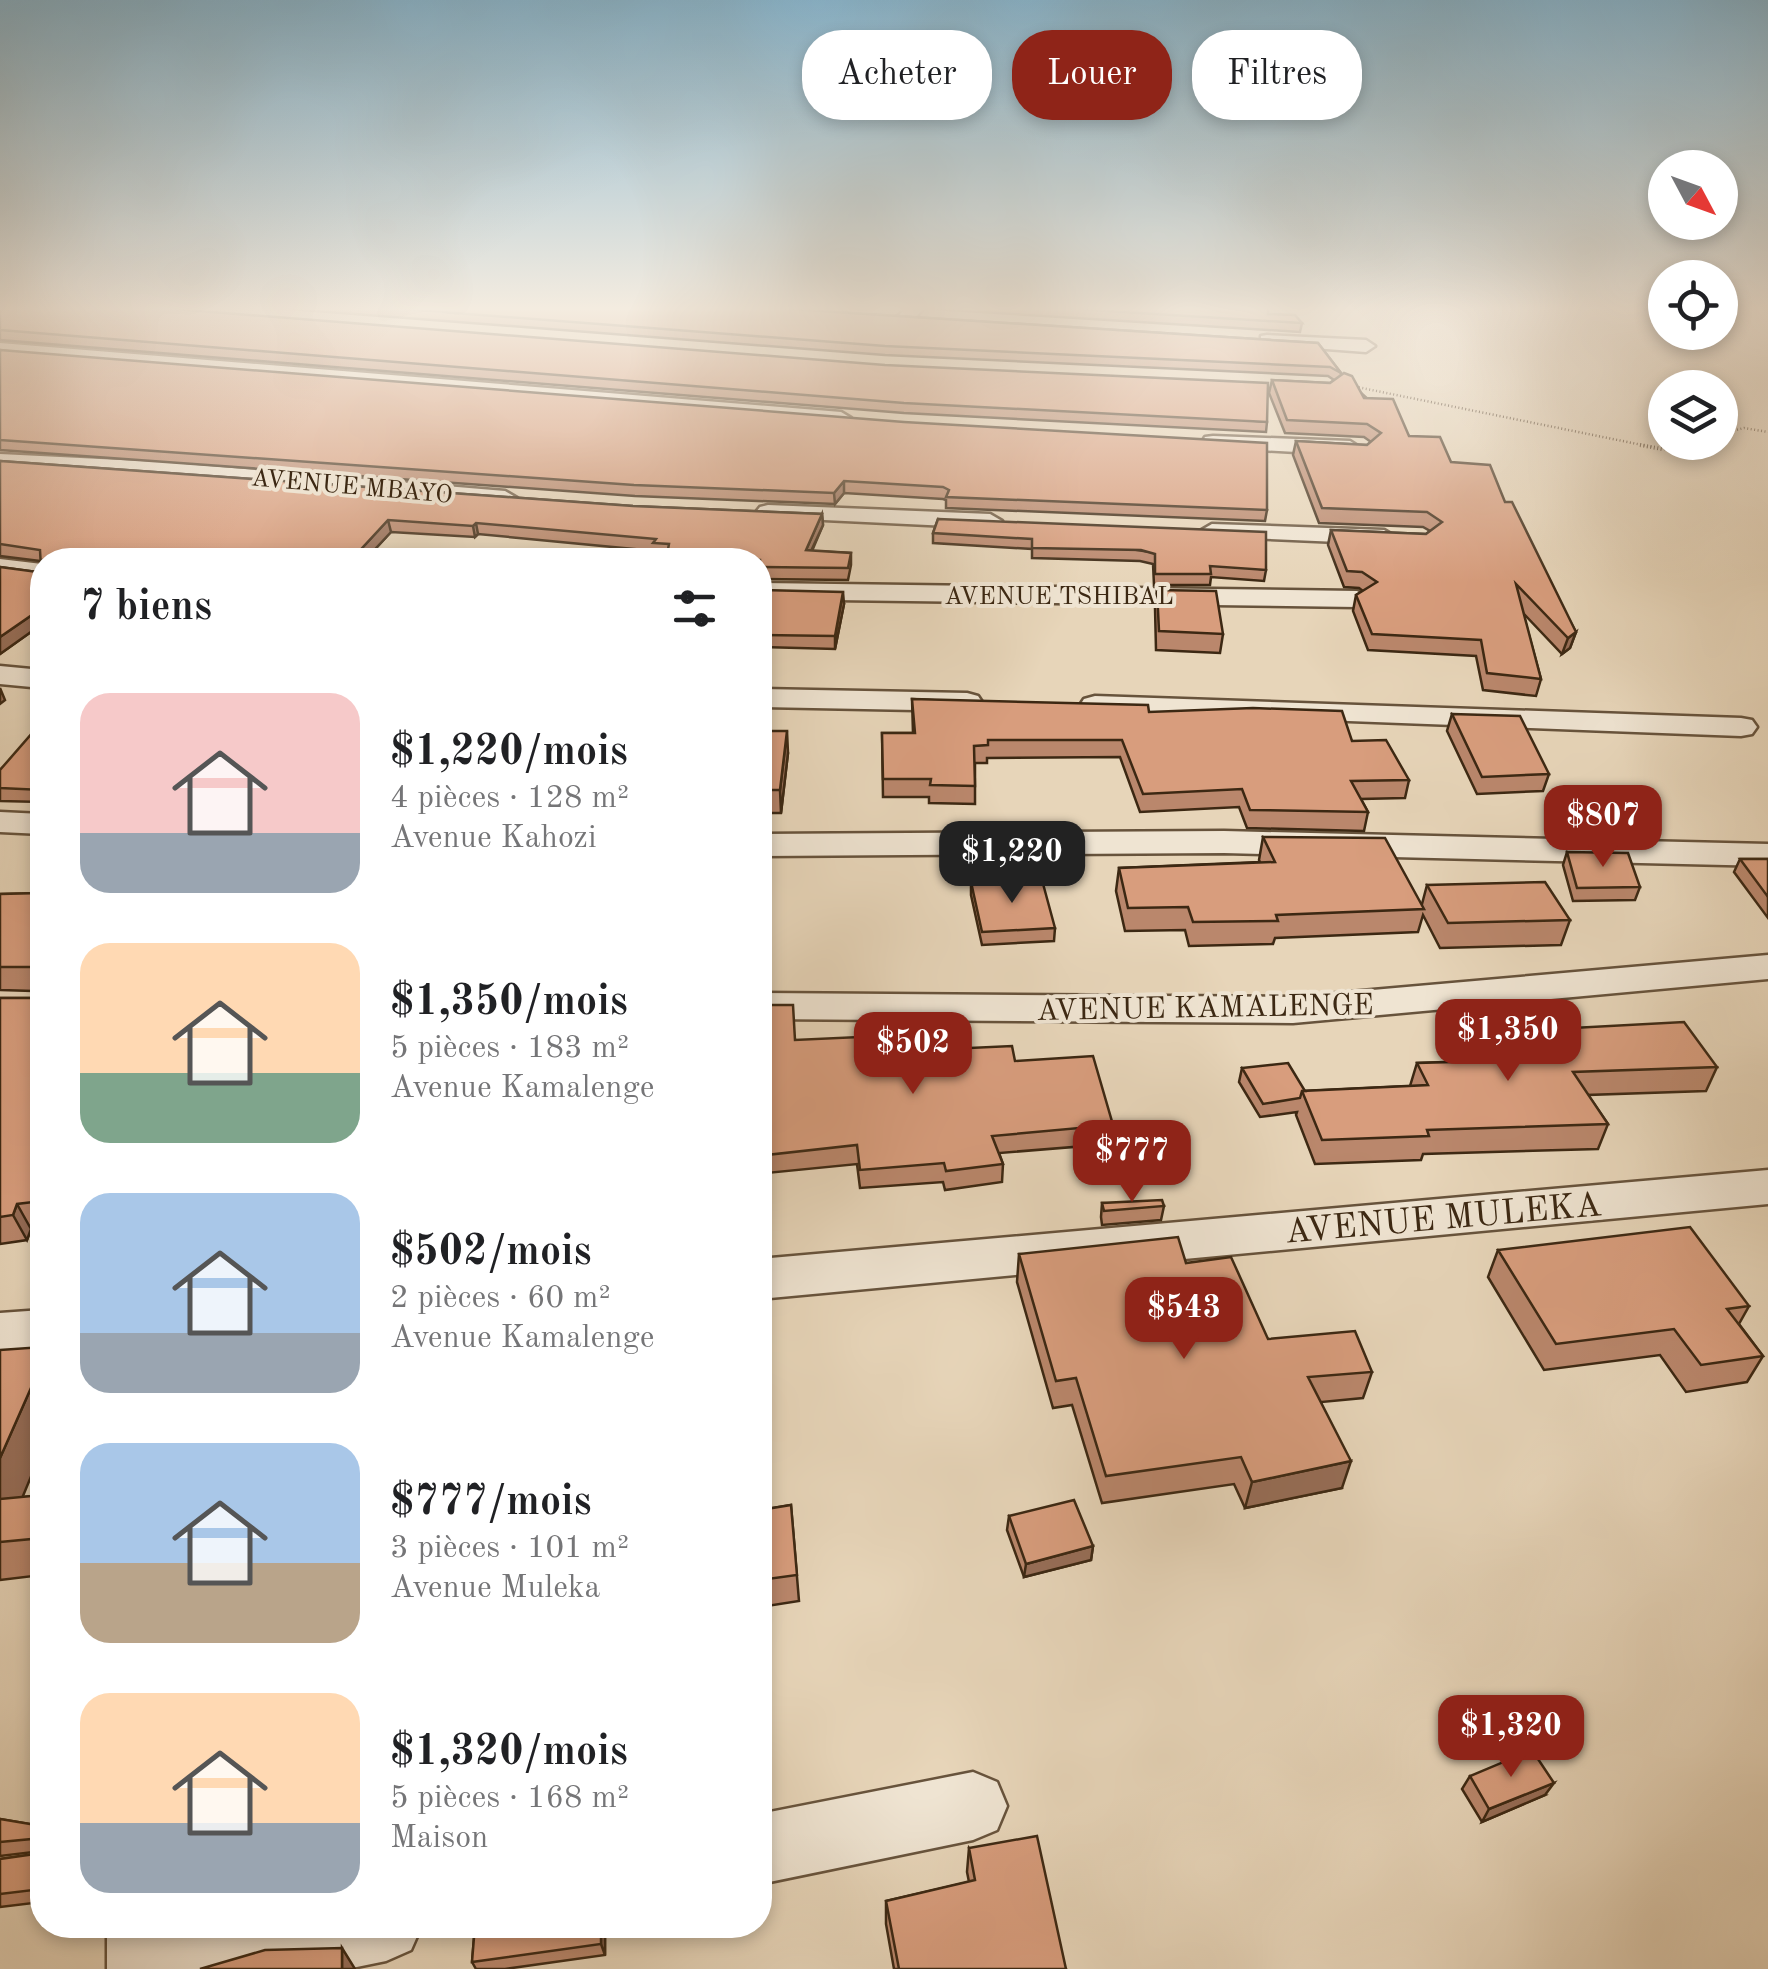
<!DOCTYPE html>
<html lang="fr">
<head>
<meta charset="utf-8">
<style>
  body { margin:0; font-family:"Old Standard TT",serif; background:#f2f2f2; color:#202124; height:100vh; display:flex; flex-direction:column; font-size:38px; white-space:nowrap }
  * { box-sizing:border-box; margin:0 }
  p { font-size:32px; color:#757577 }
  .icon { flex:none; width:55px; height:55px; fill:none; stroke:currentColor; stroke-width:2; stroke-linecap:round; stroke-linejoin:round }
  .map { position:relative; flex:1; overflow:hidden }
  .side { position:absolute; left:30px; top:548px; width:742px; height:1390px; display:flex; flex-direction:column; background:#fff; border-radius:40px; box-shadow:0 5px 15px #0003 }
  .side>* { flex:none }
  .banner { position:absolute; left:802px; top:30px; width:815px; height:90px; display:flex; gap:20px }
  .needle { width:65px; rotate:131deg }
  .fabs { position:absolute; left:1648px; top:150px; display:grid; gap:20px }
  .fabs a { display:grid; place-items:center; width:90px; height:90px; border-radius:50%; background:#fff; box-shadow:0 5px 15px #0003; font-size:50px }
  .price { position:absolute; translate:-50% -85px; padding:0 22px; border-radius:20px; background:#8f2418; color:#fff; font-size:32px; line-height:65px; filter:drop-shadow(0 2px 5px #0008) }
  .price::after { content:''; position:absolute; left:50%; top:60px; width:30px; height:22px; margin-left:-15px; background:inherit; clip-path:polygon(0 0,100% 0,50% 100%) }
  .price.selected { background:#222; color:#fff }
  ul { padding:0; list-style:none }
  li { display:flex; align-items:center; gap:30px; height:250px; padding:0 50px }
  li span { display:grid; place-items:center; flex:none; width:280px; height:200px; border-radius:30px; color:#555 }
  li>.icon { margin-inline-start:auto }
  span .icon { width:120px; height:120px; fill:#fffc; stroke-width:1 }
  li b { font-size:42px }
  h2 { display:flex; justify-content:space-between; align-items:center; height:120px; padding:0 50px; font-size:42px }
  .pill { padding:0 35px; border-radius:40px; background:#fff; box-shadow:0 5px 15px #0003; font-size:35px; line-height:90px }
  .pill.selected { background:#8f2418; color:#fff }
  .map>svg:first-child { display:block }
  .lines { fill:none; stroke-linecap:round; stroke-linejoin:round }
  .minor-casing { stroke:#67533c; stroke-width:5 }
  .path-far1 { stroke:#3c2813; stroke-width:2.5; stroke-dasharray:1 2.5; stroke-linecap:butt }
  .path { stroke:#3c2813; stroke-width:4; stroke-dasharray:1 2.5; stroke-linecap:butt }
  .minor { fill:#efe4d2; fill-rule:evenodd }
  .wall { fill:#ba876c; stroke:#3c2813; stroke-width:2.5 }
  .shaded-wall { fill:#976e58; stroke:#3c2813; stroke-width:2.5 }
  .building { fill:#d89d7d; stroke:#3c2813; stroke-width:2.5 }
  .labels { text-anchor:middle; stroke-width:8; stroke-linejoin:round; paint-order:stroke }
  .far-street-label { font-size:25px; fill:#3c2813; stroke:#efe4d2 }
  .street-label { font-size:30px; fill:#3c2813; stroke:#efe4d2 }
  .near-street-label { font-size:35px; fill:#3c2813; stroke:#efe4d2 }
</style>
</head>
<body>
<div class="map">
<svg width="1768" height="1969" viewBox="0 0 1768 1969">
  <rect width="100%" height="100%" fill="#e7d5b9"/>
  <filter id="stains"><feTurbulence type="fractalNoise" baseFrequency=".002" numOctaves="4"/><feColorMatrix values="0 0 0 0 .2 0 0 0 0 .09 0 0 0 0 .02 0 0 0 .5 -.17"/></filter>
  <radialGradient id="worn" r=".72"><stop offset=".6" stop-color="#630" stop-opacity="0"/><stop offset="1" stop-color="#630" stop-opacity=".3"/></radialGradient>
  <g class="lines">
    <defs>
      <g id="minor">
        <path d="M 907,307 L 925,307 L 912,321 L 900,321 L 897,317 Z"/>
        <path d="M 1267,335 L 1366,340 L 1375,346 L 1366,352 L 1261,344 L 1261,336 Z"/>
        <path d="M 0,343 L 841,412 L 851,418 L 841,424 L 0,355 Z"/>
        <path d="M 1213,436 L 1350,441 L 1361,448 L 1350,455 L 1205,447 L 1202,442 L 1205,437 Z"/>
        <path d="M 0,454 L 160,462 L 505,491 L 517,498 L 505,505 L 160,476 L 0,468 Z"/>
        <path d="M 768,505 L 990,514 L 1002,521 L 990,528 L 760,517 L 756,512 L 760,507 Z"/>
        <path d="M 1212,524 L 1384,530 L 1396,537 L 1384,544 L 1203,536 L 1200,531 Z"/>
        <path d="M 0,559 L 42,564 L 42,580 L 0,575 Z"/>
        <path d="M 760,583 L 1357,591 L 1370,599 L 1357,607 L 760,599 Z"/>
        <path d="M 0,666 L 42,670 L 42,688 L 0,684 Z"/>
        <path d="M 760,689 L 967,693 L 978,696 L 982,702 L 978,708 L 967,711 L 760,707 Z"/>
        <path d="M 1095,696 L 1741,718 L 1752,720 L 1757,727 L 1752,734 L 1741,736 L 1084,711 L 1080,705 L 1084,699 Z"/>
        <path d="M 0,812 L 42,814 L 42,834 L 0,832 Z"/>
        <path d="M 1224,831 L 1768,844 L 1768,866 L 1224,853 L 760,856 L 760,834 Z"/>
        <path d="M 1768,955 L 1768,979 L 1293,1023 L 760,1019 L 760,993 L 1293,997 Z"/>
        <path d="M 1768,1170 L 1768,1204 L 760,1299 L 760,1259 Z"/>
        <path d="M 42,1310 L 42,1352 L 0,1355 L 0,1313 Z"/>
        <path d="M 973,1772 L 997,1782 L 1007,1806 L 997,1830 L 973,1840 L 760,1884 L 760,1814 Z"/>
        <path d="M 107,1925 L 179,1925 L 179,1930 L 206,1925 L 422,1925 L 411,1950 L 386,1961 L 347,1969 L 107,1969 Z"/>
      </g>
    </defs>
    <!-- minor casing -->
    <use href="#minor" class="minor-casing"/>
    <!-- path-far1 -->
    <g class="path-far1">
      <path d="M 1352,386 L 1652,447"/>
      <path d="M 1720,434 L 1744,428 L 1768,432"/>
      <path d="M 1670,447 L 1689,442"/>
    </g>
    <!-- path -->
    <path class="path" d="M 1640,445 L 1662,449 L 1679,445"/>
    <!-- minor -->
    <use href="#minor" class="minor"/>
  </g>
  <!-- wall -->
  <g class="wall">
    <path d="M 0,307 L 1267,422 L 1266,432 L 904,413 L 0,340 Z"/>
    <path d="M 264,307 L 758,307 L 1318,343 L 1341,373 L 1341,375 L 1409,436 L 1451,462 L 1505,502 L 1576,632 L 1570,648 L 1562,654 L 1523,613 L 1541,679 L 1536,696 L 1483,690 L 1476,656 L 1368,650 L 1353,611 L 1356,595 L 1363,591 L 1359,588 L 1344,587 L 1328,545 L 1331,530 L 1426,534 L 1430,531 L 1423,527 L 1319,523 L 1293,455 L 1296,441 L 1367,445 L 1371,442 L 1364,437 L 1285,433 L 1269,393 L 1272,380 L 1330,383 L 1334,380 L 1328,376 L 885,355 Z"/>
    <path d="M 901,307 L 1268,307 L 1268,314 L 1302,323 L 1300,332 Z"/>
    <path d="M 0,350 L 1267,510 L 1265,521 L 946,508 L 946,500 L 943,499 L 844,493 L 835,504 L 635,496 L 0,450 Z"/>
    <path d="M 0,461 L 633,506 L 822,514 L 823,525 L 812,551 L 851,553 L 851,565 L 848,580 L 760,579 L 760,560 L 654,554 L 654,551 L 478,534 L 475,537 L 391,532 L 365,560 L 42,560 L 42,624 L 0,654 L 0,567 L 37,572 L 41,568 L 41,561 L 0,556 Z"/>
    <path d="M 938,519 L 1266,570 L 1264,581 L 1211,577 L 1210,585 L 1154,585 L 1153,564 L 1140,561 L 1032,558 L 1032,549 L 933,543 L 933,533 Z"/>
    <path d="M 760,590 L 844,604 L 835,649 L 760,647 Z"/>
    <path d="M 1157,590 L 1223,634 L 1220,653 L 1156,650 L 1155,608 Z"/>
    <path d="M 912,699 L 1149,712 L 1352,741 L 1409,780 L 1405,798 L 1361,799 L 1368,812 L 1364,831 L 1247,828 L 1239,807 L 1140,812 L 1120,757 L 987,758 L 987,763 L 975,763 L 975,804 L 929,803 L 929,797 L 883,797 L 882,733 L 913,733 Z"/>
    <path d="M 1452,714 L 1549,774 L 1543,791 L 1477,794 L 1447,731 Z"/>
    <path d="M 760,731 L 788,753 L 781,813 L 760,813 Z"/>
    <path d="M 42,733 L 42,802 L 0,801 L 0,770 Z"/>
    <path d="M 1551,793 L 1618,824 L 1613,837 L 1555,835 L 1547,806 Z"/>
    <path d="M 1263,837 L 1422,904 L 1427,885 L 1570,920 L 1561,945 L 1440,948 L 1423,915 L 1418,932 L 1275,938 L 1273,944 L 1189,946 L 1185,930 L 1125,931 L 1116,891 L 1119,868 L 1260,862 L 1259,860 Z"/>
    <path d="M 1567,852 L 1640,887 L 1635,900 L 1573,901 L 1563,865 Z"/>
    <path d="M 1740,859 L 1768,859 L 1768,918 L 1734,872 Z"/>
    <path d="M 971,882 L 1055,928 L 1054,941 L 982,945 L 971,895 Z"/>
    <path d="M 42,893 L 42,1227 L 31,1229 L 27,1240 L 0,1244 L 0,998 L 33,998 L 33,991 L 0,990 L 0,894 Z"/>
    <path d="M 1507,1027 L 1554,1029 L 1717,1067 L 1706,1091 L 1588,1095 L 1608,1124 L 1598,1149 L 1423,1154 L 1421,1160 L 1315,1164 L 1296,1115 L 1297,1112 L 1260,1117 L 1239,1082 L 1242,1068 L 1305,1091 L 1410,1086 L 1417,1063 L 1505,1060 L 1498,1051 Z"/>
    <path d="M 795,1040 L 1015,1061 L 1113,1125 L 1110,1144 L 999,1153 L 1003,1164 L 1002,1182 L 945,1190 L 943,1182 L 860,1188 L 857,1164 L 767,1173 L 761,1120 Z"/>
    <path d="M 1102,1203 L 1164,1206 L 1161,1220 L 1102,1225 L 1101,1217 Z"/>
    <path d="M 1498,1250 L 1749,1306 L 1739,1324 L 1763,1356 L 1747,1382 L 1686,1392 L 1660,1355 L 1544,1370 L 1488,1277 Z"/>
    <path d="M 1019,1254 L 1186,1263 L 1268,1339 L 1372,1372 L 1363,1398 L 1321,1402 L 1342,1488 L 1245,1508 L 1234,1484 L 1102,1503 L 1072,1405 L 1053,1408 L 1017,1282 Z"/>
    <path d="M 0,1350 L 23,1497 L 42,1495 L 42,1575 L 0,1580 Z"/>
    <path d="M 791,1505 L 799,1601 L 760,1607 L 760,1510 Z"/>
    <path d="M 1009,1516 L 1093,1546 L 1091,1560 L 1024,1577 L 1007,1530 Z"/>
    <path d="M 1470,1776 L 1545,1795 L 1482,1822 L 1462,1789 Z"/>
    <path d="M 0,1819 L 42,1826 L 42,1851 L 0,1856 Z"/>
    <path d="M 969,1848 L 1066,1969 L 894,1969 L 886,1924 L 886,1901 L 969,1882 L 967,1872 Z"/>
    <path d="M 42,1853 L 42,1902 L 0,1907 L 0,1859 Z"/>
    <path d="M 475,1925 L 605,1925 L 605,1955 L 505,1969 L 476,1969 L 472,1962 Z"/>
  </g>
  <!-- shaded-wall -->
  <g class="shaded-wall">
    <path d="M 844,481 L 844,493 L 835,504 L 834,493 Z"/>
    <path d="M 822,514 L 823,525 L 806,562 L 806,550 Z"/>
    <path d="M 388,520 L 391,532 L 365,560 L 351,560 Z"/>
    <path d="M 476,523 L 478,534 L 475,537 L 473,526 Z"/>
    <path d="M 843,592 L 844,604 L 835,649 L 835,636 Z"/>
    <path d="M 42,608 L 42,624 L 0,654 L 0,637 Z"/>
    <path d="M 1576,632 L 1570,648 L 1562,654 L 1568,638 Z"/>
    <path d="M 0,688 L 5,700 L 0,704 Z"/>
    <path d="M 787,731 L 788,753 L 781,813 L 780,790 Z"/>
    <path d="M 17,1204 L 31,1229 L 27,1240 L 13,1215 Z"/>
    <path d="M 42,1363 L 42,1450 L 6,1537 L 0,1528 L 0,1458 Z"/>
    <path d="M 1351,1461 L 1342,1488 L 1245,1508 L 1252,1482 Z"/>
    <path d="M 1093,1546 L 1091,1560 L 1024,1577 L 1026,1564 Z"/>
    <path d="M 1554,1783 L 1545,1795 L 1482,1822 L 1489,1809 Z"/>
    <path d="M 601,1925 L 605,1925 L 605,1955 L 601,1944 Z"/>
    <path d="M 342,1948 L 355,1969 L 342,1969 Z"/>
  </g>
  <!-- building -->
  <g class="building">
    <path d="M 0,307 L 149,307 L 885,365 L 1268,383 L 1267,422 L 904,403 L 0,330 Z"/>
    <path d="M 377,307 L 758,307 L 1318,343 L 1341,373 L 1330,367 L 885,346 Z"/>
    <path d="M 1043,307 L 1268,307 L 1268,314 L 1295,315 L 1302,323 Z"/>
    <path d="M 0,350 L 904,422 L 1267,443 L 1267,510 L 946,497 L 949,490 L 943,487 L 844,481 L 834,493 L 634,485 L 0,440 Z"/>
    <path d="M 1344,373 L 1352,376 L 1364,398 L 1393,399 L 1409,436 L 1440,437 L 1451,462 L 1490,465 L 1505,502 L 1512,502 L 1576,632 L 1568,638 L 1516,584 L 1541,679 L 1487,673 L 1481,640 L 1372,634 L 1356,595 L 1377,582 L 1362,572 L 1347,571 L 1331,530 L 1426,534 L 1442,522 L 1427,512 L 1322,508 L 1296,441 L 1367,445 L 1381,433 L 1367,424 L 1287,420 L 1272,380 L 1330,383 Z"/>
    <path d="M 0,461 L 633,506 L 822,514 L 806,550 L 851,553 L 848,568 L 760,567 L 760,560 L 666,560 L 669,544 L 653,543 L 656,539 L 476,523 L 473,526 L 388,520 L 351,560 L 42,560 L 42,608 L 0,637 L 0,567 L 37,572 L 41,568 L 40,550 L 0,544 Z"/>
    <path d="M 938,519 L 1266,532 L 1266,570 L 1210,566 L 1211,574 L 1155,574 L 1155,554 L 1141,550 L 1032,548 L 1032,539 L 933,533 Z"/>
    <path d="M 760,590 L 843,592 L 835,636 L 760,635 Z"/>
    <path d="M 1157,590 L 1216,591 L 1223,634 L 1159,631 Z"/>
    <path d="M 912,699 L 1148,705 L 1149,712 L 1253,708 L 1342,711 L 1352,741 L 1386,740 L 1409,780 L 1351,781 L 1368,812 L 1250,810 L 1242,789 L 1143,794 L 1122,740 L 988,740 L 988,745 L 974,746 L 975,786 L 930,785 L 931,779 L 883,779 L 882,733 L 915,733 Z"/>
    <path d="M 1452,714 L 1520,716 L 1549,774 L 1482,777 Z"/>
    <path d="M 34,731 L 42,733 L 42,790 L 0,788 L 0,770 Z"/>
    <path d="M 760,731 L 787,731 L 780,790 L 760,790 Z"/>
    <path d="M 1551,793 L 1609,799 L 1618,824 L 1559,822 Z"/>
    <path d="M 1263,837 L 1385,838 L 1424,909 L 1276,915 L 1278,921 L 1193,922 L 1188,907 L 1128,908 L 1119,868 L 1275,862 Z"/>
    <path d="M 1567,852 L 1628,853 L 1640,887 L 1577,888 Z"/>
    <path d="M 1740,859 L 1768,859 L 1768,897 Z"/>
    <path d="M 1042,880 L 1055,928 L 982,932 L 971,882 Z"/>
    <path d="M 1545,882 L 1570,920 L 1448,923 L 1427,885 Z"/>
    <path d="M 42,893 L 42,981 L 37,989 L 42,989 L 42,1201 L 17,1204 L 13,1215 L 0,1217 L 0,998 L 33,998 L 33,967 L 0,967 L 0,894 Z"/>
    <path d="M 760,1005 L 793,1005 L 795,1040 L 903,1035 L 905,1051 L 1012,1046 L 1015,1061 L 1093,1056 L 1113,1125 L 992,1136 L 1003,1164 L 946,1171 L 944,1163 L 860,1170 L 857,1145 L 766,1155 L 760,1104 Z"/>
    <path d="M 1684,1022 L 1717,1067 L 1573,1072 L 1608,1124 L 1427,1130 L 1429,1136 L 1322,1140 L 1302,1091 L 1428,1085 L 1417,1063 L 1529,1060 L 1507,1027 L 1550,1023 L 1554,1029 Z"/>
    <path d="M 1288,1063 L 1305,1091 L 1302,1091 L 1300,1098 L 1263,1104 L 1242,1068 Z"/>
    <path d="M 1162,1200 L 1164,1206 L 1104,1211 L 1102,1203 Z"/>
    <path d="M 1690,1227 L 1749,1306 L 1727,1309 L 1763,1356 L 1701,1365 L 1674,1329 L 1556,1344 L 1498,1250 Z"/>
    <path d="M 1178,1237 L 1186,1263 L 1231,1257 L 1268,1339 L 1355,1331 L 1372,1372 L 1308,1377 L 1351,1461 L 1252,1482 L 1241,1457 L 1106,1476 L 1076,1378 L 1056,1381 L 1019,1254 Z"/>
    <path d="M 42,1347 L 42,1363 L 0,1458 L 0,1350 Z"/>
    <path d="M 42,1495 L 42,1538 L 0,1542 L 0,1499 Z"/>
    <path d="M 1074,1500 L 1093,1546 L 1026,1564 L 1009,1516 Z"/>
    <path d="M 791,1505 L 797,1575 L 760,1580 L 760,1510 Z"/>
    <path d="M 1532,1750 L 1554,1783 L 1489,1809 L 1470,1776 Z"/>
    <path d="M 0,1819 L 42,1826 L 42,1838 L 0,1842 Z"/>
    <path d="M 1037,1836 L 1066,1969 L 899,1969 L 886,1901 L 975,1880 L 969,1848 Z"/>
    <path d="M 42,1853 L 42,1889 L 0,1894 L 0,1859 Z"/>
    <path d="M 475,1925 L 601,1925 L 601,1944 L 472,1962 Z"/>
    <path d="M 342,1948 L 342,1969 L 200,1969 L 265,1950 Z"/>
  </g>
  <!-- sky -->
  <linearGradient id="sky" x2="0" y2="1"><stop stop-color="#88b6cf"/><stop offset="0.53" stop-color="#f4ece0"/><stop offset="1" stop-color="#f4ece0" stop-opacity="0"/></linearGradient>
  <rect width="1768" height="583" fill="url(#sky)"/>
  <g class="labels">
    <!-- far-street labels -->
    <g class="far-street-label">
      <text transform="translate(352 485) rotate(5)" y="9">AVENUE MBAYO</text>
      <text x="1059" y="604">AVENUE TSHIBAL</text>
    </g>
    <!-- street labels -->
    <g class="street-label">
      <text transform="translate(1205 1007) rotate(-1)" y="10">AVENUE KAMALENGE</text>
    </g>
    <!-- near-street labels -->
    <g class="near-street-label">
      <text transform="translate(1443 1217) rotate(-5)" y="12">AVENUE MULEKA</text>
    </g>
  </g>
  <rect width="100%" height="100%" filter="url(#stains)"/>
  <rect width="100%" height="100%" fill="url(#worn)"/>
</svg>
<div class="fabs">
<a><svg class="needle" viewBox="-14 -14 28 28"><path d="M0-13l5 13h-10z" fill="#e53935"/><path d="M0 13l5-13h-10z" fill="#757577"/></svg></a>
<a><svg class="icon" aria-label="locate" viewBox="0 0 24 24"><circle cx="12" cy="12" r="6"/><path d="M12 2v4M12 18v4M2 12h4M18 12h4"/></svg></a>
<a><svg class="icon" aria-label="layers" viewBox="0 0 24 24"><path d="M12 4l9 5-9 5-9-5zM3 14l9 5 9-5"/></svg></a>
</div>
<b class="price" style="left:1603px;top:870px">$807</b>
<b class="price selected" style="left:1012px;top:906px">$1,220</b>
<b class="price" style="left:1508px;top:1084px">$1,350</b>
<b class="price" style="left:913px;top:1097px">$502</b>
<b class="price" style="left:1132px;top:1205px">$777</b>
<b class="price" style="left:1184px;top:1362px">$543</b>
<b class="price" style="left:1511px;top:1780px">$1,320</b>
<div class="banner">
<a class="pill">Acheter</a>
<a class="pill selected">Louer</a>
<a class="pill">Filtres</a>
</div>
<section class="side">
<h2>7 biens<svg class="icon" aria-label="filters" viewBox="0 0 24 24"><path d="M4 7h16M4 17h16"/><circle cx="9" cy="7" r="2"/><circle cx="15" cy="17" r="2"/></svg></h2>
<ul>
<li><span style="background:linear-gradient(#f6c9c9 70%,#9aa5b1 0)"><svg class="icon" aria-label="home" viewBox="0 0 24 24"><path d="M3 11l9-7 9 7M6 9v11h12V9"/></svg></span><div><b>$1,220/mois</b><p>4 pièces · 128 m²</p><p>Avenue Kahozi</p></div></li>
<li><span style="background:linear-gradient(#ffd9b3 65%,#7fa58c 0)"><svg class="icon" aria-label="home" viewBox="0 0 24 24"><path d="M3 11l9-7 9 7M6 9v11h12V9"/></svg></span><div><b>$1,350/mois</b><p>5 pièces · 183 m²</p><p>Avenue Kamalenge</p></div></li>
<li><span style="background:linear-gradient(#a9c7e8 70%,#9aa5b1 0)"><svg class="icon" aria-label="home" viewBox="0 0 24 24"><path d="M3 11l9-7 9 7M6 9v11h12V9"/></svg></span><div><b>$502/mois</b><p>2 pièces · 60 m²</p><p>Avenue Kamalenge</p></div></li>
<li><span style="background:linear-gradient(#a9c7e8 60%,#b9a48a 0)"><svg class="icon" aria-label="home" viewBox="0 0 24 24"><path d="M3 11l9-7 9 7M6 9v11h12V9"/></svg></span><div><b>$777/mois</b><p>3 pièces · 101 m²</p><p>Avenue Muleka</p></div></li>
<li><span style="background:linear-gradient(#ffd9b3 65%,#9aa5b1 0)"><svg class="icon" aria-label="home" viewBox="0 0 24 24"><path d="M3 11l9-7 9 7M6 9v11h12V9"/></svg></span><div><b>$1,320/mois</b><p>5 pièces · 168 m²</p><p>Maison</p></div></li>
</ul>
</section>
</div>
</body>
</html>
